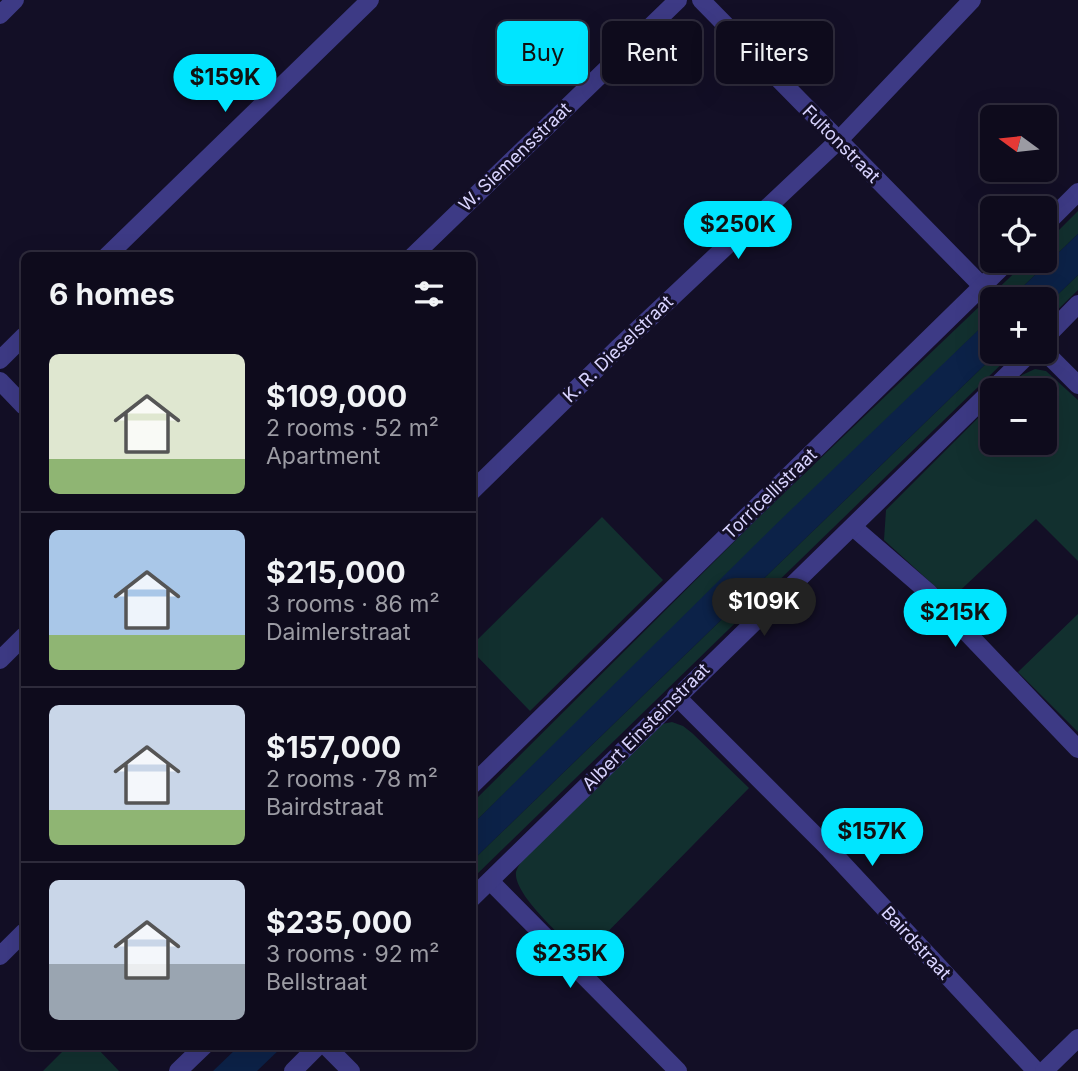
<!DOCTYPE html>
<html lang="en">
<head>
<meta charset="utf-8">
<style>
  body { margin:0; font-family:Inter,sans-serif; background:#1c1929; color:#f1f3f6; height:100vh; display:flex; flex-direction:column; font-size:26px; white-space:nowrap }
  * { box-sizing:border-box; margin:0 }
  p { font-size:23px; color:#9b9ba3 }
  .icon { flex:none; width:38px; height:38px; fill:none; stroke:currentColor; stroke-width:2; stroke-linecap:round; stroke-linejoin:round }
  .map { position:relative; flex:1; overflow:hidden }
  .side { position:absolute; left:21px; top:252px; width:455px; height:798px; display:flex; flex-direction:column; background:#0e0b1c; border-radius:10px; box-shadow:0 7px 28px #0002,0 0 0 2px #2e2b3b }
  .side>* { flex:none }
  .guide { position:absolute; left:497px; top:21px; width:476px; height:63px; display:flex; gap:14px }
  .needle { width:46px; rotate:285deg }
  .fabs { position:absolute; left:980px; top:105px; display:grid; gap:14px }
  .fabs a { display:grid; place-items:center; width:77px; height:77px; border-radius:10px; background:#0e0b1c; box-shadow:0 7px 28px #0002,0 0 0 2px #2e2b3b; font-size:35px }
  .price { position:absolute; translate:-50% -60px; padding:0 16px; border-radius:24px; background:#00e5ff; color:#111; font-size:23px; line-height:46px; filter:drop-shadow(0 2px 4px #0008) }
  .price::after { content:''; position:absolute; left:50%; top:42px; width:21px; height:16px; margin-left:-10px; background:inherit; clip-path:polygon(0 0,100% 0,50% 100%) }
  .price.active { background:#222; color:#fff }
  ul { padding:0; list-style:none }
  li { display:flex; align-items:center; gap:21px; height:175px; padding:0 28px }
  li+li { border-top:2px solid #2e2b3b }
  li span { display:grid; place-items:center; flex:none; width:196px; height:140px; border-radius:10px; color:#555 }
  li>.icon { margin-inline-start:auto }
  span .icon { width:84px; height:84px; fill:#fffc; stroke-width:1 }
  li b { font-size:30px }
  h2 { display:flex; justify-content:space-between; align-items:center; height:84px; padding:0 28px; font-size:30px }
  .chip { padding:0 24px; border-radius:10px; background:#0e0b1c; box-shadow:0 7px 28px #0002,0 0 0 2px #2e2b3b; font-size:24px; line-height:63px }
  .chip.active { background:#00e5ff; color:#111 }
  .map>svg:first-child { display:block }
  .green { fill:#12302f }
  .water { fill:#0c2248 }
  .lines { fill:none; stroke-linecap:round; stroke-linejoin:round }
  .minor { stroke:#3d3a85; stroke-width:18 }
  .labels { text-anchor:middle; stroke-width:6; stroke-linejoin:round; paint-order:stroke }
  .street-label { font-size:18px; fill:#d9d4ff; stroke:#130f26 }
</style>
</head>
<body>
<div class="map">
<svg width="1078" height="1071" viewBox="0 0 1078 1071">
  <rect width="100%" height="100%" fill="#130f26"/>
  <!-- green -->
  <g class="green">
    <path d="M 1078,211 L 1078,234 L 1010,299 L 992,299 L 992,317 L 473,824 L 473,802 L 759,517 L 1027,261 L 1045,261 L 1045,244 Z"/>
    <path d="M 1078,275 L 1078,290 L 1045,322 L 1045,307 Z"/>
    <path d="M 998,352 L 1014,352 L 473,878 L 473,860 Z"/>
    <path d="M 1035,369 L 1046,371 L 1078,400 L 1078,561 L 1036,519 L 950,600 L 884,540 L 886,510 L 992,404 L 992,443 L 1045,443 L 1045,390 L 1006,390 L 1022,375 Z"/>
    <path d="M 602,517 L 663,580 L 530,711 L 473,652 L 473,644 Z"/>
    <path d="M 1078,614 L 1078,732 L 1018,672 Z"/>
    <path d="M 672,722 L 683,726 L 692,733 L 749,788 L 583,957 C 567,941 513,895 516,872 C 517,868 521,862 524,858 L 662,724 Z"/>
    <path d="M 68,1046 L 96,1047 L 119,1071 L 43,1071 Z"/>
  </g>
  <!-- water -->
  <g class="water">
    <path d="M 1078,234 L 1078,275 L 1045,307 L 1045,299 L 1010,299 Z"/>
    <path d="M 992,317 L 992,352 L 998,352 L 473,860 L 473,824 L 771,529 Z"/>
    <path d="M 238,1047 L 238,1046 L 282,1047 L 257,1071 L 213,1071 Z"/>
  </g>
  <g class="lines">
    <!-- minor -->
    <g class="minor">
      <path d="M 701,0 L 982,286"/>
      <path d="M 0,15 L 15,0"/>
      <path d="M 1045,225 L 1078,192"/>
      <path d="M 107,256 L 370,0"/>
      <path d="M 413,256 L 678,0"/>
      <path d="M 1045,338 L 1078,304"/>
      <path d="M 1045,352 L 1078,385"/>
      <path d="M 0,360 L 24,336"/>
      <path d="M 0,381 L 24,406"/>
      <path d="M 472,491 L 618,348 L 838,141 L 972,0"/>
      <path d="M 853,527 L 928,592 L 1078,749"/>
      <path d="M 0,660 L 24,636"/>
      <path d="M 676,696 L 830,850 L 1036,1071"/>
      <path d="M 472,785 L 1008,261"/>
      <path d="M 490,881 L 678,1071"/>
      <path d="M 472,898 L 1031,352"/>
      <path d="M 0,956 L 24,932"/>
      <path d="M 326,1046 L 351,1071"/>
      <path d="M 178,1071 L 204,1046"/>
      <path d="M 293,1071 L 318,1046"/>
      <path d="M 1044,1071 L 1078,1038"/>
    </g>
  </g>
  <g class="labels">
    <!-- street labels -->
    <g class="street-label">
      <text transform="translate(841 144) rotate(45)" y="6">Fultonstraat</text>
      <text transform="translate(515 157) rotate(-44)" y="6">W. Siemensstraat</text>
      <text transform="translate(618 349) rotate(-44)" y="6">K. R. Dieselstraat</text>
      <text transform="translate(770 494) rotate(-44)" y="6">Torricellistraat</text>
      <text transform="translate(646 727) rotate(-45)" y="6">Albert Einsteinstraat</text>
      <text transform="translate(916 943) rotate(47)" y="6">Bairdstraat</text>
    </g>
  </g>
</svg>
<div class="fabs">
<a><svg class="needle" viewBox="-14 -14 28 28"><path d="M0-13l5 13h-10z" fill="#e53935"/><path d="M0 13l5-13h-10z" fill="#9b9ba3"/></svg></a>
<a><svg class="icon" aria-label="locate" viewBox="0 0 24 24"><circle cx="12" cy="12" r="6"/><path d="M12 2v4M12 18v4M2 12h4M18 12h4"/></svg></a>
<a>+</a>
<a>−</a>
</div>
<b class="price" style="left:225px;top:114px">$159K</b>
<b class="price" style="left:738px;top:261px">$250K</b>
<b class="price active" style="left:764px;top:638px">$109K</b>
<b class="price" style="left:955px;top:649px">$215K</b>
<b class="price" style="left:872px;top:868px">$157K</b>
<b class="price" style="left:570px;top:990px">$235K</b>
<div class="guide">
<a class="chip active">Buy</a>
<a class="chip">Rent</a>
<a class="chip">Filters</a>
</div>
<section class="side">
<h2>6 homes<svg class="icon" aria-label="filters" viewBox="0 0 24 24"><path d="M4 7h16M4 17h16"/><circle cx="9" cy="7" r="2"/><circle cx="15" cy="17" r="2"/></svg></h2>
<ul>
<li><span style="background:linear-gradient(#dfe7d0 75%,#8fb573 0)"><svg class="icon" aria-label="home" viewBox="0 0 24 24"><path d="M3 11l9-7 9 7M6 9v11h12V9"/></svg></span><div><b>$109,000</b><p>2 rooms · 52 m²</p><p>Apartment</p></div></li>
<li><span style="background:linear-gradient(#a9c7e8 75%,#8fb573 0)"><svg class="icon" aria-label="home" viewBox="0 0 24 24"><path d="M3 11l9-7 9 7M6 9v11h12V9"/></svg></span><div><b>$215,000</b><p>3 rooms · 86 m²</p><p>Daimlerstraat</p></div></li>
<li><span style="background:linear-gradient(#c9d6e8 75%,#8fb573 0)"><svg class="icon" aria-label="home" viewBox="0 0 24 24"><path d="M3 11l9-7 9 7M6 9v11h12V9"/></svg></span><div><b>$157,000</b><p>2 rooms · 78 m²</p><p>Bairdstraat</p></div></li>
<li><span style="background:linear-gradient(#c9d6e8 60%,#9aa5b1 0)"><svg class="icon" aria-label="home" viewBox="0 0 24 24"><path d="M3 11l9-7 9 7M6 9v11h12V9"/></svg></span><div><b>$235,000</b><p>3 rooms · 92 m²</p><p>Bellstraat</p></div></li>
</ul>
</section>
</div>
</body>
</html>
